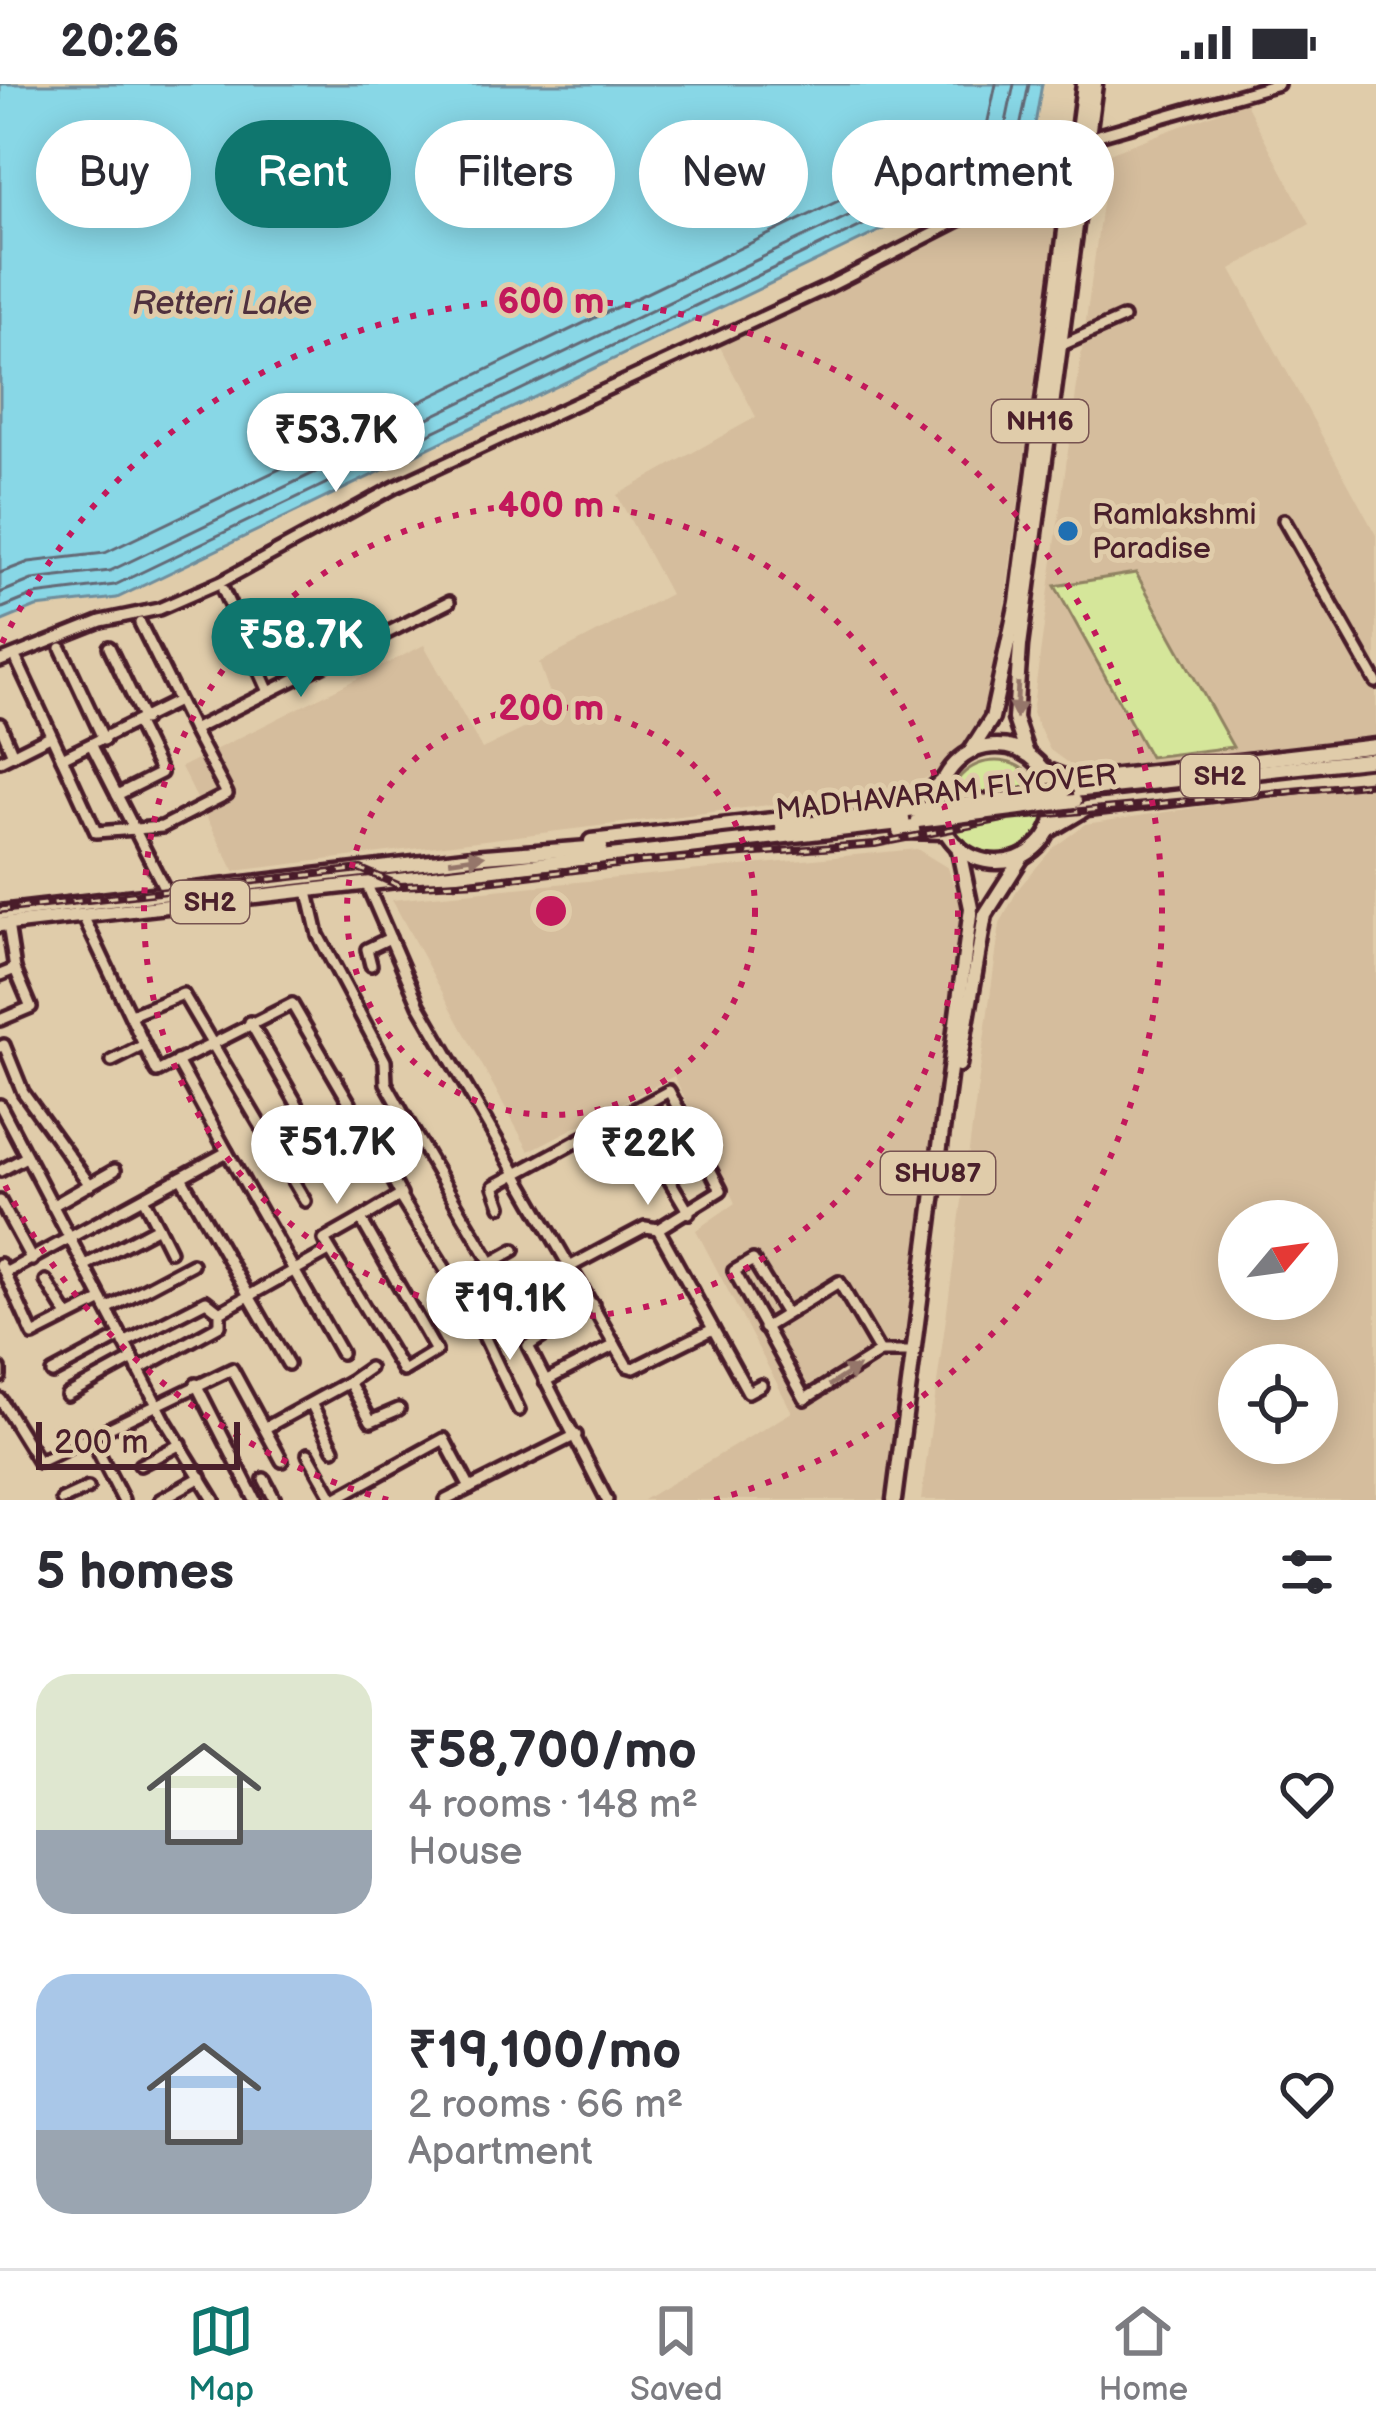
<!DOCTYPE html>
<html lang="en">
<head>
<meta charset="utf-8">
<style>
  body { margin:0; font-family:"Balsamiq Sans",sans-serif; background:#f2f2f3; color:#2b2b33; height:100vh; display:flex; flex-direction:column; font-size:45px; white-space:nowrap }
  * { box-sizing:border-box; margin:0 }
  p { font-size:39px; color:#7c7c81 }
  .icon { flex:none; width:66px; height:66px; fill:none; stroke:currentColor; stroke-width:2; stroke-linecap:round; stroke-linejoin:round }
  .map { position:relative; height:1416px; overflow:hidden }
  .details { display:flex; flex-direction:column; background:#fff; flex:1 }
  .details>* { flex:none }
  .guide { position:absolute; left:36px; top:36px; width:1305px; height:108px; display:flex; gap:24px }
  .needle { width:78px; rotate:61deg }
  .fabs { position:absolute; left:1218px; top:1116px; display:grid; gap:24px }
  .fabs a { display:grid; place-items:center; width:120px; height:120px; border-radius:50%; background:#fff; box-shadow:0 6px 30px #0003; font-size:60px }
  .scale { position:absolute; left:36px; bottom:30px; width:204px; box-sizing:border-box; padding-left:12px; border:6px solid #4a1f2b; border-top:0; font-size:33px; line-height:42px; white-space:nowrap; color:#4a1f2b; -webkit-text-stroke:9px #e0ccaa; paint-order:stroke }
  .price { position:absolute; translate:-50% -102px; padding:0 27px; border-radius:42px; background:#fff; color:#222; font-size:39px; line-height:78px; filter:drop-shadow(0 3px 6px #0008) }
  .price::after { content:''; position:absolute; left:50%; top:72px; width:36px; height:27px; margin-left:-18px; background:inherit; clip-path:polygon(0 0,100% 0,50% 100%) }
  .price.selected { background:#0f766e; color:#fff }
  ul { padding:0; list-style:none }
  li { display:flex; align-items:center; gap:36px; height:300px; padding:0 36px }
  li span { display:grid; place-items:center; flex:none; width:336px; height:240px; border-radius:36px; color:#555 }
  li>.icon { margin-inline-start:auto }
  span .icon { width:144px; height:144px; fill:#fffc; stroke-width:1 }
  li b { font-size:51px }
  h2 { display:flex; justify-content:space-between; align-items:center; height:144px; padding:0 36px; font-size:51px }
  .pill { padding:0 42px; border-radius:54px; background:#fff; box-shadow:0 6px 30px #0003; font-size:42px; line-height:108px }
  .pill.selected { background:#0f766e; color:#fff }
  .status { display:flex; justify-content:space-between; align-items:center; height:84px; padding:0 60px; background:#fff; direction:ltr }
  .status svg { height:33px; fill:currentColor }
  .menu { display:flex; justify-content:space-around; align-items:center; height:168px; border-top:3px solid #e1e1e2; background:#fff; font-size:33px; color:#7c7c81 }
  .menu a { display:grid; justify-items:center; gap:6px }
  .menu .selected { color:#0f766e }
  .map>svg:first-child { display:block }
  .built { fill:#d5bd9d; fill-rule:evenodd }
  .green { fill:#d5e69a; stroke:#908262; stroke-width:3 }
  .water { fill:#88d7e6; stroke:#6f8d9b; stroke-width:3 }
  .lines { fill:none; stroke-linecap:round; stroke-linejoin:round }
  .shore { stroke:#636976; stroke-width:3 }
  .minor-casing { stroke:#4a1f2b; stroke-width:18 }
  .major-casing { stroke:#4a1f2b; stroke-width:21 }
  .minor { stroke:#e0ccaa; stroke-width:9 }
  .major { stroke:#e0ccaa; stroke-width:12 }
  .rail-casing { stroke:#4a1f2b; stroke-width:8 }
  .rail { stroke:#e0ccaa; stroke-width:3; stroke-dasharray:9; stroke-linecap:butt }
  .major-bridge-casing { stroke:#4a1f2b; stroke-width:21; stroke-linecap:butt }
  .major-bridge { stroke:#e0ccaa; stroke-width:12 }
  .oneway { fill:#95766a }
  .ring { fill:none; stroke:#c2185b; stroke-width:6; stroke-dasharray:6 12 }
  .poi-dot { fill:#1f6fb2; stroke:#e0ccaa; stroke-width:4.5 }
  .labels { text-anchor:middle; stroke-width:10; stroke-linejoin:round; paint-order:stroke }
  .shield { fill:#e0ccaa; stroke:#775351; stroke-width:3 }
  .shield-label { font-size:27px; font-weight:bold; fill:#4a1f2b }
  .poi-label { font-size:30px; fill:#4a1f2b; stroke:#e0ccaa; text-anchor:start }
  .street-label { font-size:30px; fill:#4a1f2b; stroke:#e0ccaa }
  .water-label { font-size:33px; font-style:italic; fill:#50313e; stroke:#e0ccaa }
  .centre { fill:#c2185b; stroke:#e0ccaa; stroke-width:6 }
  .ring-label { font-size:36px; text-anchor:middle; font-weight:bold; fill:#c2185b; stroke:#e0ccaa; stroke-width:10; stroke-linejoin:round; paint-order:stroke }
</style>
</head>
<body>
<div class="status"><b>20:26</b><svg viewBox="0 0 49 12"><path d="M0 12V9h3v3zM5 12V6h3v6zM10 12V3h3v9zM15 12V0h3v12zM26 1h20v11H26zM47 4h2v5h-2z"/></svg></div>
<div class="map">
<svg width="1376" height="1416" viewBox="0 0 1376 1416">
  <rect width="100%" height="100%" fill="#e0ccaa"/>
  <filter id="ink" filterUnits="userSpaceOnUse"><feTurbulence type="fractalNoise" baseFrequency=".00833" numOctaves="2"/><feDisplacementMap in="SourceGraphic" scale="24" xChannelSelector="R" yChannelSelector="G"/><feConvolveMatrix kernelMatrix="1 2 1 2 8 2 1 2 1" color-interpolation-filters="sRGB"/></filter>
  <g filter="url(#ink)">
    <!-- built -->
    <g class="built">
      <path d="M 1245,18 L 1310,140 L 1231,185 L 1376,451 L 1376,651 L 1080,688 L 1050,666 L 1032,629 L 1109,69 Z"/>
      <path d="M 1063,85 L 992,615 L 955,680 L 886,713 L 882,707 L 234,787 L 181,683 L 424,561 L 482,665 L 557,629 L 539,579 L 670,510 L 617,411 L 756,333 L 716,255 Z"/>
      <path d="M 1376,697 L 1376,1416 L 921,1416 L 1000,840 L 1018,805 L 1052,765 L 1085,740 ZM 1239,1137 L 1317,1137 L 1317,1215 L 1239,1215 ZM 1239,1281 L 1317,1281 L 1317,1359 L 1239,1359 Z"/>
      <path d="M 917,765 L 948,784 L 964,831 L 888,1416 L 643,1416 L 792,1328 L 696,1146 L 735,1119 L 674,992 L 529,1067 L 392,816 Z"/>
    </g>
    <!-- green -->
    <g class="green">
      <path d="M 1136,489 L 1233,663 L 1150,673 L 1055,502 Z"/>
      <circle cx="996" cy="726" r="49"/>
    </g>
    <!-- water -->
    <path class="water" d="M 0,0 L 1042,0 L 1029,75 L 117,514 L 36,523 L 0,538 Z"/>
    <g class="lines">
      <!-- shore -->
      <g class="shore">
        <path d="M 0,489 L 29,478 L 105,469 L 986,46 L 996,0"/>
        <path d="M 0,509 L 32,496 L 110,487 L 1002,58 L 1014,0"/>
        <path d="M 0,525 L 34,511 L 115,501 L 1015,68 L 1029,0"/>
      </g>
      <defs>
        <g id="minor">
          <path d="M 1088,54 L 1278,0"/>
          <path d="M 1062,261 L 1123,234"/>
          <path d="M 1284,436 L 1376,598"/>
          <path d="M 223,506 L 269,608"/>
          <path d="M 140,539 L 193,646 L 449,518"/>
          <path d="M 109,563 L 144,636"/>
          <path d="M 61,564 L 104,656"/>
          <path d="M 0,577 L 101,537 L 159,525 L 221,498 L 395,403 L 828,203 L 1073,78"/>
          <path d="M 17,577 L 62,674 L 176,618"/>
          <path d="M 0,640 L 13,671"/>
          <path d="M 92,662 L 168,811"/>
          <path d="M 62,674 L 96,748 L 162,743 L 227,710 L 193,646"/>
          <path d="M 0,677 L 50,652"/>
          <path d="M 117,711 L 161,689 L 137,640"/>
          <path d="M 367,801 L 419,921 L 627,1282 L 634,1284 L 713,1245"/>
          <path d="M 308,808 L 318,851 L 385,977 L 386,999 L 405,1033 L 373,1059 L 401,1111 L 361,1135"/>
          <path d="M 83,832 L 157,988 L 292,920 L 373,1059"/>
          <path d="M 8,840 L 15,885"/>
          <path d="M 371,881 L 367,865 L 390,854"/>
          <path d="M 0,891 L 15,885 L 31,923 L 0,936"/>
          <path d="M 131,931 L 183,910 L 305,1117"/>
          <path d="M 250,938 L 341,1097"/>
          <path d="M 0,963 L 4,961 L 23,1008 L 90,1101"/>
          <path d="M 112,977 L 144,961"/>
          <path d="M 177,977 L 227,1068"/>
          <path d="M 0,1021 L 166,1338 L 214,1416"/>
          <path d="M 629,1028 L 689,1129"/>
          <path d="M 405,1033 L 491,1179"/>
          <path d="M 0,1087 L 26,1073"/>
          <path d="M 181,1093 L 227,1068 L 341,1269"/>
          <path d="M 400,1113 L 475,1233 L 519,1326"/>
          <path d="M 0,1117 L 32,1176"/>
          <path d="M 52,1122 L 115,1086"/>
          <path d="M 501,1122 L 494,1102 L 669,1007 L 721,1106 L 658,1145 L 748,1308 L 761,1301"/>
          <path d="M 361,1135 L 436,1267 L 403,1287 L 324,1156 Z"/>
          <path d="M 158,1143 L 170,1167"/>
          <path d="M 0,1180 L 5,1189 L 181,1093 L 288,1280"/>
          <path d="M 84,1182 L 158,1143 L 144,1116"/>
          <path d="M 5,1189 L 33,1251 L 102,1216"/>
          <path d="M 46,1197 L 68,1232"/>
          <path d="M 455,1199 L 514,1166"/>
          <path d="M 593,1220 L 528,1262 L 607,1416"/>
          <path d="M 107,1225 L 192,1180"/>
          <path d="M 786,1230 L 753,1176 L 734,1187 L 805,1315 L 880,1268 L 913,1268"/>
          <path d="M 475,1233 L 645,1143 L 658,1145"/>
          <path d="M 764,1244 L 839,1198 L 880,1268"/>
          <path d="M 124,1259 L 206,1217 L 220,1228"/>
          <path d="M 0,1285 L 0,1293"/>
          <path d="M 138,1286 L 220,1241 L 220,1228 L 329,1167"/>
          <path d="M 52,1289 L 121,1252"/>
          <path d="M 545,1297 L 615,1261"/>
          <path d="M 349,1298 L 369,1284"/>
          <path d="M 196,1300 L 255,1416"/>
          <path d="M 67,1311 L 133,1275"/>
          <path d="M 0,1315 L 39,1378 L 232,1285 L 282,1377"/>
          <path d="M 312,1321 L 334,1365"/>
          <path d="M 265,1344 L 349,1298 L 371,1337 L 399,1325"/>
          <path d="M 91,1354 L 123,1416"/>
          <path d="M 308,1370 L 334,1416"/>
          <path d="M 140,1381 L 181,1360"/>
          <path d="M 264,1395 L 275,1416"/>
          <path d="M 62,1416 L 88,1404"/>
          <path d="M 160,1416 L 201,1393"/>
          <path d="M 333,1416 L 444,1355 L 470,1404"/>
          <path d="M 446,1416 L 576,1351"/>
        </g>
        <g id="major">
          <circle cx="997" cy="720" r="58"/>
          <path d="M 971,667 L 992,634 L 1017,518 L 1084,0"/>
          <path d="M 1027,670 L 1015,635 L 1020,562 L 1095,0"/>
          <path d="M 1045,686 L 1075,697 L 1376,662"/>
          <path d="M 1064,708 L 1376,675"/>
          <path d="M 895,722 L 923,713 L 945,694"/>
          <path d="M 782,743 L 908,727"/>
          <path d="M 1050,746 L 1087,724 L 1376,691"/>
          <path d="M 899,747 L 946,748"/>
          <path d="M 591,757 L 791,734"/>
          <path d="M 0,829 L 473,773 L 601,763"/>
          <path d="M 0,841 L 918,737"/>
          <path d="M 959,981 L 985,831 L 1022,773"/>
          <path d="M 894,1416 L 971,824 L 958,762"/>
        </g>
      </defs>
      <!-- minor casing -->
      <use href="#minor" class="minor-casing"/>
      <!-- major casing -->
      <use href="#major" class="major-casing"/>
      <!-- minor -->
      <use href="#minor" class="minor"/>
      <!-- major -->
      <use href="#major" class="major"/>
      <defs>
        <path id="rail" d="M 0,826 L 361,785 L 400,802 L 478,798 L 639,778 L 875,760 L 1008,734 L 1376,699"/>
      </defs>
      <!-- rail casing -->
      <use href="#rail" class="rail-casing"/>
      <!-- rail -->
      <use href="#rail" class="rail"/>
      <defs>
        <g id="major-bridge">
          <path d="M 908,727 L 1064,708"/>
          <path d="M 918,737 L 1075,717"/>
        </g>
      </defs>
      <!-- major-bridge casing -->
      <use href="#major-bridge" class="major-bridge-casing"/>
      <!-- major-bridge -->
      <use href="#major-bridge" class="major-bridge"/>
    </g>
    <!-- one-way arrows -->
    <defs><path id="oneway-solid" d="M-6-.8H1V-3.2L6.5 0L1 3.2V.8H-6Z" transform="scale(3)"/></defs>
    <g class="oneway">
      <use href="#oneway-solid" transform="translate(1017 616) rotate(93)"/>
      <use href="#oneway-solid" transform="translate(467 774) rotate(-8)"/>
      <use href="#oneway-solid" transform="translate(844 1292) rotate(-33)"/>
    </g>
  </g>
  <!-- distance rings -->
  <g class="ring">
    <circle cx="551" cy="827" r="204"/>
    <circle cx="551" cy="827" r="407"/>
    <path d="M388 1416A611 611 0 0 1 2 1095M2 559A611 611 0 1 1 714 1416"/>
  </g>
  <!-- markers -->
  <circle class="poi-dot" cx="1068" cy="447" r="12"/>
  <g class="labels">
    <!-- shield labels -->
    <g class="shield">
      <rect x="992" y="316" width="96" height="42" rx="9"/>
      <rect x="1181" y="671" width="78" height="42" rx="9"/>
      <rect x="171" y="797" width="78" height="42" rx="9"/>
      <rect x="881" y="1068" width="114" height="42" rx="9"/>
    </g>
    <g class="shield-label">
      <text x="1040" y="346">NH16</text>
      <text x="1220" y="701">SH2</text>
      <text x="210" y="827">SH2</text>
      <text x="938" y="1098">SHU87</text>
    </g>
    <!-- poi labels -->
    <g class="poi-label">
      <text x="1092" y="440">Ramlakshmi<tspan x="1092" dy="34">Paradise</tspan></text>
    </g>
    <!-- street labels -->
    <g class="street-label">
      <text transform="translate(946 708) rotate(-6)" y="10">MADHAVARAM FLYOVER</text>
    </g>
    <!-- water labels -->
    <g class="water-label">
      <text x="222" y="230">Retteri Lake</text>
    </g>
  </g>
  <circle cx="551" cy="827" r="18" class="centre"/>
  <g class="ring-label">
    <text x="551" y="229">600 m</text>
    <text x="551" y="433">400 m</text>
    <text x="551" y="636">200 m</text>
  </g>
</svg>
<div class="fabs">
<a><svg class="needle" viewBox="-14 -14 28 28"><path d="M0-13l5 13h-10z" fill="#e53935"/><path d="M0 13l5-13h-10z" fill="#7c7c81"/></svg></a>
<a><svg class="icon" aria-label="locate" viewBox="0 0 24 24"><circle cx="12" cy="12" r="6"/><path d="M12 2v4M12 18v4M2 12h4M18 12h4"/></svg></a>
</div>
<div class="scale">200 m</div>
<b class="price" style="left:336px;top:411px">₹53.7K</b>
<b class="price selected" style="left:301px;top:616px">₹58.7K</b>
<b class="price" style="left:337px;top:1123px">₹51.7K</b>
<b class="price" style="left:648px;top:1124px">₹22K</b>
<b class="price" style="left:510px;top:1279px">₹19.1K</b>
<div class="guide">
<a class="pill">Buy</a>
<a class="pill selected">Rent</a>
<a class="pill">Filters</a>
<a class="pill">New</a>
<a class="pill">Apartment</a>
</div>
</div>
<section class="details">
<h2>5 homes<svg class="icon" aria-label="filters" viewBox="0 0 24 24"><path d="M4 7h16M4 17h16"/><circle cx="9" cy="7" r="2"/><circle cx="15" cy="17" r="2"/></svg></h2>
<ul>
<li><span style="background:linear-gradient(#dfe7d0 65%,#9aa5b1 0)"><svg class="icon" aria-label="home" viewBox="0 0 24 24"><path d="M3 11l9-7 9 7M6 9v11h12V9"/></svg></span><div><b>₹58,700/mo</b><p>4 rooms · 148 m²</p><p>House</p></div><svg class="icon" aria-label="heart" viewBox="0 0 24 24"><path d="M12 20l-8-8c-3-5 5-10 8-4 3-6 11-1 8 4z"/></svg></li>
<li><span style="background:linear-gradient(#a9c7e8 65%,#9aa5b1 0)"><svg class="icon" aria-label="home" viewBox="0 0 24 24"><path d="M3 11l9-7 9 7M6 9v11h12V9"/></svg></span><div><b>₹19,100/mo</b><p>2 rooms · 66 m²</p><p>Apartment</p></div><svg class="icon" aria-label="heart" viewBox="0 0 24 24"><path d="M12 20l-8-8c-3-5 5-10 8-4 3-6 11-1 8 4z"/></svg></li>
</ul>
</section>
<nav class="menu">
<a class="selected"><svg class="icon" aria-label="map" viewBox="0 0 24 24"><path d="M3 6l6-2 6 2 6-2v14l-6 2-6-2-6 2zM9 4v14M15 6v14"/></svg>Map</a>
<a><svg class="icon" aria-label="saved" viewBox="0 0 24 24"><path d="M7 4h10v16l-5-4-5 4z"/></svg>Saved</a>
<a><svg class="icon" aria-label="home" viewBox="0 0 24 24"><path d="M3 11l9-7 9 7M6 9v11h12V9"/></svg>Home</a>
</nav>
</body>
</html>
